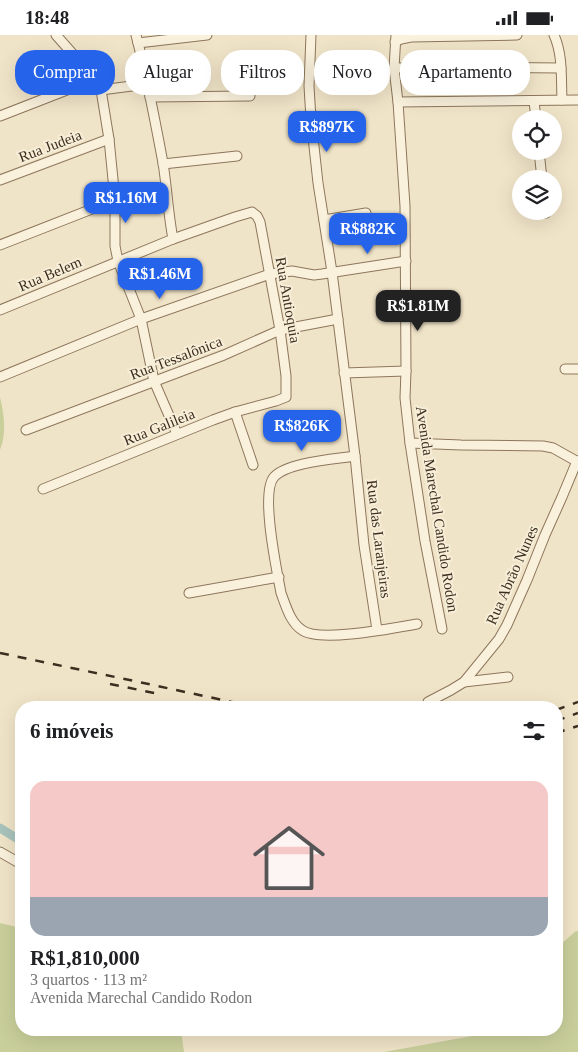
<!DOCTYPE html>
<html lang="pt">
<head>
<meta charset="utf-8">
<style>
  body { margin:0; font-family:Georgia,serif; background:#f6f6f6; color:#202124; height:100vh; display:flex; flex-direction:column; font-size:19px; white-space:nowrap }
  * { box-sizing:border-box; margin:0 }
  p { font-size:16px; color:#757577 }
  .icon { flex:none; width:28px; height:28px; fill:none; stroke:currentColor; stroke-width:2; stroke-linecap:round; stroke-linejoin:round }
  .map { position:relative; flex:1; overflow:hidden }
  .sheet { position:absolute; left:15px; top:666px; width:548px; height:335px; display:flex; flex-direction:column; background:#fff; border-radius:20px; box-shadow:0 5px 20px #0002 }
  .sheet>* { flex:none }
  .guide { position:absolute; left:15px; top:15px; width:549px; height:45px; display:flex; gap:10px }
  .controls { position:absolute; left:512px; top:75px; display:grid; gap:10px }
  .controls a { display:grid; place-items:center; width:50px; height:50px; border-radius:50%; background:#fff; box-shadow:0 5px 20px #0002; font-size:25px }
  .price { position:absolute; translate:-50% -42px; padding:0 11px; border-radius:10px; background:#2563eb; color:#fff; font-size:16px; line-height:32px; filter:drop-shadow(0 1px 2px #0008) }
  .price::after { content:''; position:absolute; left:50%; top:30px; width:15px; height:11px; margin-left:-8px; background:inherit; clip-path:polygon(0 0,100% 0,50% 100%) }
  .price.current { background:#222; color:#fff }
  ul { padding:0; list-style:none }
  li { display:grid; align-content:center; gap:10px; height:265px; padding:0 15px }
  li span { display:grid; place-items:center; height:155px; border-radius:15px; color:#555 }
  li>.icon { margin-inline-start:auto }
  span .icon { width:90px; height:90px; fill:#fffc; stroke-width:1 }
  li b { font-size:21px }
  h2 { display:flex; justify-content:space-between; align-items:center; height:60px; padding:0 15px; font-size:21px }
  .tag { padding:0 18px; border-radius:20px; background:#fff; box-shadow:0 5px 20px #0002; font-size:18px; line-height:45px }
  .tag.current { background:#2563eb; color:#fff }
  .status { display:flex; justify-content:space-between; align-items:center; height:35px; padding:0 25px; background:#fff; direction:ltr }
  .status svg { height:14px; fill:currentColor }
  .map>svg:first-child { display:block }
  .green { fill:#c9cf9b }
  .lines { fill:none; stroke-linecap:round; stroke-linejoin:round }
  .canal { stroke:#a9c4bc; stroke-width:9 }
  .minor-casing { stroke:#8d765c; stroke-width:11 }
  .minor { stroke:#faf1dc; stroke-width:9 }
  .rail { stroke:#3d2e20; stroke-width:2.5; stroke-dasharray:9 9; stroke-linecap:butt }
  .labels { text-anchor:middle; stroke-width:4; stroke-linejoin:round; paint-order:stroke }
  .street-label { font-size:15px; fill:#3d2e20; stroke:#f7eed8 }
</style>
</head>
<body>
<div class="status"><b>18:48</b><svg viewBox="0 0 49 12"><path d="M0 12V9h3v3zM5 12V6h3v6zM10 12V3h3v9zM15 12V0h3v12zM26 1h20v11H26zM47 4h2v5h-2z"/></svg></div>
<div class="map">
<svg width="578" height="1017" viewBox="0 0 578 1017">
  <rect width="100%" height="100%" fill="#f0e4c8"/>
  <!-- green -->
  <g class="green">
    <path d="M 0,362 C 4,380 7,397 0,415 Z"/>
    <path d="M 0,888 L 21,893 L 21,995 L 181,995 L 184,1017 L 0,1017 Z"/>
    <path d="M 576,896 L 578,896 L 578,1017 L 384,1017 L 472,1001 L 482,995 L 556,995 L 556,916 L 561,909 Z"/>
  </g>
  <g class="lines">
    <!-- canal -->
    <path class="canal" d="M 0,793 L 21,806"/>
    <defs>
      <g id="minor">
        <path d="M 56,0 L 95,44 L 101,55 L 109,104 L 115,165 L 115,211 L 118,226 L 141,284 L 154,346 L 177,399"/>
        <path d="M 136,0 C 147,42 155,85 163,128 C 167,153 168,178 173,204"/>
        <path d="M 311,0 L 309,51 L 311,84 L 318,148 L 332,237 L 355,421 L 364,510 L 377,595"/>
        <path d="M 396,0 L 394,33 L 398,67 L 405,171 L 406,336 L 405,363 L 410,408 L 425,506 L 442,594"/>
        <path d="M 554,0 C 563,20 561,43 562,65"/>
        <path d="M 395,7 L 401,4 L 411,2 L 517,0"/>
        <path d="M 138,8 L 207,0"/>
        <path d="M 394,33 L 475,32 L 561,33"/>
        <path d="M 101,55 L 147,49"/>
        <path d="M 150,62 L 250,61"/>
        <path d="M 534,66 L 536,84"/>
        <path d="M 398,67 L 578,65"/>
        <path d="M 0,81 L 95,44"/>
        <path d="M 539,116 L 542,144"/>
        <path d="M 163,129 L 237,121"/>
        <path d="M 0,145 L 109,104"/>
        <path d="M 545,176 L 546,178"/>
        <path d="M 324,185 L 366,178"/>
        <path d="M 0,210 L 115,165"/>
        <path d="M 0,275 L 173,204 L 235,182 L 252,177 L 257,181 L 260,187 L 280,295 L 286,341 L 286,362 L 276,366 L 235,377 L 213,385 L 43,454"/>
        <path d="M 565,334 L 578,334"/>
        <path d="M 344,338 L 406,336"/>
        <path d="M 0,342 L 141,284 L 270,239 L 292,236 L 314,240 L 322,239 L 406,226"/>
        <path d="M 235,377 L 253,430"/>
        <path d="M 26,395 L 224,320 L 280,295 L 338,284"/>
        <path d="M 410,408 L 461,410 L 543,411 L 553,413 L 578,427"/>
        <path d="M 355,421 C 336,424 287,427 274,442 C 260,458 277,536 281,558 C 286,571 290,587 302,595 C 319,608 394,593 417,589"/>
        <path d="M 189,558 L 279,542"/>
        <path d="M 464,647 L 508,642"/>
        <path d="M 428,667 L 451,655 L 464,647 L 499,604 L 507,590 L 527,545 L 545,500 L 562,462 L 577,426"/>
        <path d="M 0,817 L 21,829"/>
      </g>
    </defs>
    <!-- minor casing -->
    <use href="#minor" class="minor-casing"/>
    <!-- minor -->
    <use href="#minor" class="minor"/>
    <!-- rail -->
    <g class="rail">
      <path d="M 0,618 L 139,647 L 255,672"/>
      <path d="M 110,649 L 159,659"/>
      <path d="M 556,675 L 578,667"/>
      <path d="M 556,686 L 578,678"/>
      <path d="M 556,698 L 578,691"/>
    </g>
  </g>
  <g class="labels">
    <!-- street labels -->
    <g class="street-label">
      <text transform="translate(50 111) rotate(-21)" y="5">Rua Judeia</text>
      <text transform="translate(50 239) rotate(-23)" y="5">Rua Belem</text>
      <text transform="translate(288 265) rotate(80)" y="5">Rua Antioquia</text>
      <text transform="translate(176 323) rotate(-21)" y="5">Rua Tessalônica</text>
      <text transform="translate(159 392) rotate(-22)" y="5">Rua Galileia</text>
      <text transform="translate(437 474) rotate(81)" y="5">Avenida Marechal Candido Rodon</text>
      <text transform="translate(379 504) rotate(83)" y="5">Rua das Laranjeiras</text>
      <text transform="translate(512 540) rotate(-66)" y="5">Rua Abrão Nunes</text>
    </g>
  </g>
</svg>
<div class="controls">
<a><svg class="icon" aria-label="locate" viewBox="0 0 24 24"><circle cx="12" cy="12" r="6"/><path d="M12 2v4M12 18v4M2 12h4M18 12h4"/></svg></a>
<a><svg class="icon" aria-label="layers" viewBox="0 0 24 24"><path d="M12 4l9 5-9 5-9-5zM3 14l9 5 9-5"/></svg></a>
</div>
<b class="price" style="left:327px;top:118px">R$897K</b>
<b class="price" style="left:126px;top:189px">R$1.16M</b>
<b class="price" style="left:368px;top:220px">R$882K</b>
<b class="price" style="left:160px;top:265px">R$1.46M</b>
<b class="price current" style="left:418px;top:297px">R$1.81M</b>
<b class="price" style="left:302px;top:417px">R$826K</b>
<div class="guide">
<a class="tag current">Comprar</a>
<a class="tag">Alugar</a>
<a class="tag">Filtros</a>
<a class="tag">Novo</a>
<a class="tag">Apartamento</a>
</div>
<section class="sheet">
<h2>6 imóveis<svg class="icon" aria-label="filters" viewBox="0 0 24 24"><path d="M4 7h16M4 17h16"/><circle cx="9" cy="7" r="2"/><circle cx="15" cy="17" r="2"/></svg></h2>
<ul>
<li><span style="background:linear-gradient(#f6c9c9 75%,#9aa5b1 0)"><svg class="icon" aria-label="home" viewBox="0 0 24 24"><path d="M3 11l9-7 9 7M6 9v11h12V9"/></svg></span><div><b>R$1,810,000</b><p>3 quartos · 113 m²</p><p>Avenida Marechal Candido Rodon</p></div></li>
</ul>
</section>
</div>
</body>
</html>
